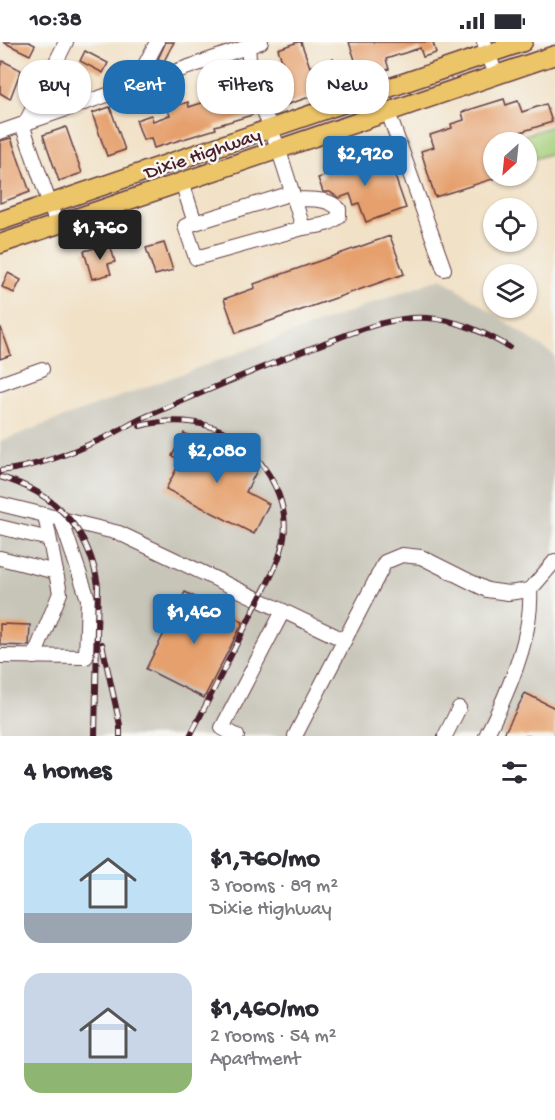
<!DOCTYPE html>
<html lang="en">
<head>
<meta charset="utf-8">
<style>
  body { margin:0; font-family:"Gochi Hand",sans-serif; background:#f7f7f7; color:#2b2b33; height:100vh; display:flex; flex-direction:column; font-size:22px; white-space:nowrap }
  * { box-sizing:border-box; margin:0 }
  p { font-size:20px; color:#7c7c81 }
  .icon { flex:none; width:33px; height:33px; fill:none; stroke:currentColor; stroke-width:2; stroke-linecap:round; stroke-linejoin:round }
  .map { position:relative; height:694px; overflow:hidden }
  .drawer { display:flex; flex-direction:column; background:#fff; flex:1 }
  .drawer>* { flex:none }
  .hud { position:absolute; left:18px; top:18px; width:519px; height:54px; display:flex; gap:12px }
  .needle { width:39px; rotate:207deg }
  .controls { position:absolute; left:483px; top:90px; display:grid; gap:12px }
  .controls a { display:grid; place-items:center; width:54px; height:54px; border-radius:50%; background:#fff; box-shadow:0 2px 4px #0004; font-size:30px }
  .price { position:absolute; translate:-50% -51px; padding:0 14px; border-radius:6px; background:#1f6fb2; color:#fff; font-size:20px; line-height:39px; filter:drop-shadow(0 2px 3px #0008) }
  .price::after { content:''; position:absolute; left:50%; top:36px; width:18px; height:14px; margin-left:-9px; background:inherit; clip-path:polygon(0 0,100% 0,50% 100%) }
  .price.on { background:#222; color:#fff }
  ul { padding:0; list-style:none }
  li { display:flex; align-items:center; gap:18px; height:150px; padding:0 24px }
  li span { display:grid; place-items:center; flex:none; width:168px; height:120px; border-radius:18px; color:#555 }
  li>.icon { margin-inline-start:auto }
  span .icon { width:72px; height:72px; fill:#fffc; stroke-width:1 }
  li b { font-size:26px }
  h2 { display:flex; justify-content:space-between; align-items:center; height:72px; padding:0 24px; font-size:26px }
  .tag { padding:0 21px; border-radius:24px; background:#fff; box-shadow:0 2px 4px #0004; font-size:21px; line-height:54px }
  .tag.on { background:#1f6fb2; color:#fff }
  .status { display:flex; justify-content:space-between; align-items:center; height:42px; padding:0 30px; background:#fff; direction:ltr }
  .status svg { height:16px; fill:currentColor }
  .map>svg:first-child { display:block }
  .industrial { fill:#c7c4b8 }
  .green { fill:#a6cf7a; stroke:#787752; stroke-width:1.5 }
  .building { fill:#e6a06d }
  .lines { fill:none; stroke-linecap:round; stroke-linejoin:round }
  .minor-casing { stroke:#633c42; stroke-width:16 }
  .major-casing { stroke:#633c42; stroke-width:21 }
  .minor { stroke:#fff; stroke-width:14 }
  .major { stroke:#edc569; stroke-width:18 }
  .rail-casing { stroke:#4a1f2b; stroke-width:6 }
  .rail { stroke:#f6f6f2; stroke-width:4; stroke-dasharray:11; stroke-linecap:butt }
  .labels { text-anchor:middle; stroke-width:5; stroke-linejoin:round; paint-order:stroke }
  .street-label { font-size:20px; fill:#4a1f2b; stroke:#f6f6f2 }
</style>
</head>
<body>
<div class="status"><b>10:38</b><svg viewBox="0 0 49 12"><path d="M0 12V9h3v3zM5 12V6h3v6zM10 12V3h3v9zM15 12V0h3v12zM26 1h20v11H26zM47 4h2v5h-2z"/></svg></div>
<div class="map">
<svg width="555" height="694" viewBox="0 0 555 694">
  <rect width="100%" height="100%" fill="#f6f6f2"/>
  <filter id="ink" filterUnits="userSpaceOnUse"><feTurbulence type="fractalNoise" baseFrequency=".0167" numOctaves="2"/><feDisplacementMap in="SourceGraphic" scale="12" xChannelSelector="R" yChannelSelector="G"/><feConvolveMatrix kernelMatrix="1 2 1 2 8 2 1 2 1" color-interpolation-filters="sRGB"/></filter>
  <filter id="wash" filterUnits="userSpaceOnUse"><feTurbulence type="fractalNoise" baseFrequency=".008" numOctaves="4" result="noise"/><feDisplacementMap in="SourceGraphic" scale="24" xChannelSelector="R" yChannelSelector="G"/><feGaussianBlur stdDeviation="1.35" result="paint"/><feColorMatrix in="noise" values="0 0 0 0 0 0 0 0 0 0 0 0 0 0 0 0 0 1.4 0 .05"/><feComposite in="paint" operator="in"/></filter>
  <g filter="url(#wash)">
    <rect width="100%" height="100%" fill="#f1e1c6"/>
    <!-- industrial -->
    <path class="industrial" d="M 442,236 L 555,314 L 555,694 L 0,694 L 0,399 Z"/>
    <!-- green -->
    <path class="green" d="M 555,83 L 555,110 L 528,119 L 526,100 L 521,100 L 519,95 Z"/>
    <g id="blocks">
      <!-- building -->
      <g class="building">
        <path d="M 3,0 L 29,0 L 35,3 L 30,13 Z"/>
        <path d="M 166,0 L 174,0 L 164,19 L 158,17 Z"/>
        <path d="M 298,0 L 301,0 L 310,25 L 333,17 L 342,44 L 280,65 L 267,28 L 283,22 L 278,7 Z"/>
        <path d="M 349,0 L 433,0 L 436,11 L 423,15 L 420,6 L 386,17 L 389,27 L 361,36 Z"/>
        <path d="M 85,9 L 108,21 L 103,31 L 80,19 Z"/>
        <path d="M 3,19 L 21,28 L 10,57 L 0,51 L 0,25 Z"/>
        <path d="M 230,20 L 232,25 L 229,27 L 238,51 L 244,49 L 252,73 L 215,84 L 216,87 L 154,106 L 151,96 L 143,98 L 136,78 L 151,73 L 153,79 L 170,73 L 167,67 L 188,60 L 189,65 L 208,59 L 206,54 L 226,47 L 220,30 L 216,31 L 214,26 Z"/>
        <path d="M 504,57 L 506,63 L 518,59 L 522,70 L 546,62 L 552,80 L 508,94 L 510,100 L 494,100 L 494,117 L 491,118 L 494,134 L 496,136 L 435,155 L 421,109 L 434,105 L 430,93 L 452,86 L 451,82 L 464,78 L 462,70 Z"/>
        <path d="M 110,65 L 125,108 L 107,114 L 92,71 Z"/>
        <path d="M 66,85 L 82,131 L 59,139 L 43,93 Z"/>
        <path d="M 11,96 L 30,150 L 0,161 L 0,99 Z"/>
        <path d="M 367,116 L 369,121 L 377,118 L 380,127 L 391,123 L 406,166 L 366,180 L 359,161 L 354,163 L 350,152 L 339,156 L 330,150 L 323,150 L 318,136 L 325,134 L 322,127 L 348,117 L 349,122 Z"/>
        <path d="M 390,194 L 404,232 L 236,291 L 224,257 L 255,246 L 254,242 Z"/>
        <path d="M 164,201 L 173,228 L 155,233 L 146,206 Z"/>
        <path d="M 110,202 L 115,220 L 108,222 L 111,232 L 92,237 L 84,209 Z"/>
        <path d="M 8,231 L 21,238 L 14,251 L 2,245 Z"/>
        <path d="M 1,286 L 11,313 L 0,317 L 0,287 Z"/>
        <path d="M 184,391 L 257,428 L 246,450 L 269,462 L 254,492 L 166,447 L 181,418 L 172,414 Z"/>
        <path d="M 185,550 L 243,580 L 204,656 L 146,627 Z"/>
        <path d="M 0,582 L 30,583 L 29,604 L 0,603 Z"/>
        <path d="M 525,651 L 555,666 L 555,694 L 503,694 Z"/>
      </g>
    </g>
  </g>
  <g filter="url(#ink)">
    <use href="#blocks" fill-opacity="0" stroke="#633c42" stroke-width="1.5"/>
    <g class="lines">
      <defs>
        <g id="minor">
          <path d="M 250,0 C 242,22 270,82 278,106 C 287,133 295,159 303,186 L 196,216 L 185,184 L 292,151"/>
          <path d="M 484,0 L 496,33"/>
          <path d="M 134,44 L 157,0"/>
          <path d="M 388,70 L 444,227"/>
          <path d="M 0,90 L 261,0"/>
          <path d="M 182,140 L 195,181"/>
          <path d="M 294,157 C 310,158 327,155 339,167 L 339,174 C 330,184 316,184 303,186"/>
          <path d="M 57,183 L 24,88 L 25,82 L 66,0"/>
          <path d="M 0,342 L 42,327"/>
          <path d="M 0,462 L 61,477 L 88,557 L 86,615 L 0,614"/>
          <path d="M 61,477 L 119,491 L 344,598"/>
          <path d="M 0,485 L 49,497"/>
          <path d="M 0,516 L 56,530"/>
          <path d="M 34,615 L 60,551 L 45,473"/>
          <path d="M 237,694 L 222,686 L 283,569"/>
          <path d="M 295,694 L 385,520 L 402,513 L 421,515 L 487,548 L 508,551 L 530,548"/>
          <path d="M 445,694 L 459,666"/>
          <path d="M 486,694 C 507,653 533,594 530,548 L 555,519"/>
        </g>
        <g id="major">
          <path d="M 0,179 L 523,0"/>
          <path d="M 0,202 L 555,13"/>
        </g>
      </defs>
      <!-- minor casing -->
      <use href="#minor" class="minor-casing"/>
      <!-- major casing -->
      <use href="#major" class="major-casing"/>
      <!-- minor -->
      <use href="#minor" class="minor"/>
      <!-- major -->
      <use href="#major" class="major"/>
      <defs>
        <g id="rail">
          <path d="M 140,384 C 175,375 215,378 244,403 C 269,425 289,461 284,496 C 280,522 264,547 252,571 C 232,612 211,653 190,694"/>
          <path d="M 0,429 C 36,425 71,411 104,396 C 118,390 131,381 145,375 C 203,350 263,324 322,302 C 355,290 393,273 428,276 C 458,278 483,290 509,305"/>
          <path d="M 0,435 C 55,450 90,488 98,544 L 95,694"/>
          <path d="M 102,602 L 120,683 L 120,694"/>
        </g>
      </defs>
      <!-- rail casing -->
      <use href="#rail" class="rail-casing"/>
      <!-- rail -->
      <use href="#rail" class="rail"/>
    </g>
  </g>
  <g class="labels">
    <!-- street labels -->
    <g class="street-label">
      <text transform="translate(202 110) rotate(-19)" y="7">Dixie Highway</text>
    </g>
  </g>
</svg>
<div class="controls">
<a><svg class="needle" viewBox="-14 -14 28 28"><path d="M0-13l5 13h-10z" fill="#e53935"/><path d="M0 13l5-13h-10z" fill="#7c7c81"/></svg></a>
<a><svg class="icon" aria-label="locate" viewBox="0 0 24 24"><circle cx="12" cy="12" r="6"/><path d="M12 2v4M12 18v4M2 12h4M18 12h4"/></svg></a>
<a><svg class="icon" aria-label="layers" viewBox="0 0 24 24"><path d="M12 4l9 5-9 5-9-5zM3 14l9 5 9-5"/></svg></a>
</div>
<b class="price" style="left:365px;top:145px">$2,920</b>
<b class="price on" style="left:100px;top:219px">$1,760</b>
<b class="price" style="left:217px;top:442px">$2,080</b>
<b class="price" style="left:194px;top:603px">$1,460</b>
<div class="hud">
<a class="tag">Buy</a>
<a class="tag on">Rent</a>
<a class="tag">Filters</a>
<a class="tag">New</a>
</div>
</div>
<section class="drawer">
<h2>4 homes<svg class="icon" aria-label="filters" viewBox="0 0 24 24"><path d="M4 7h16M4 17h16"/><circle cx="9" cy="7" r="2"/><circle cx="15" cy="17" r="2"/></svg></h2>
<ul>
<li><span style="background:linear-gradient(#bfe0f5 75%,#9aa5b1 0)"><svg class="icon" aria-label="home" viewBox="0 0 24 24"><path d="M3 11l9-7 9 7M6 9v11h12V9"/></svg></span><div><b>$1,760/mo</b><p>3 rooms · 89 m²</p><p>Dixie Highway</p></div></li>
<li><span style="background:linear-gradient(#c9d6e8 75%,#8fb573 0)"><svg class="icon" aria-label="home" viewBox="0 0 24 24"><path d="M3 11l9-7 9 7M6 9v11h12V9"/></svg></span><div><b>$1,460/mo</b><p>2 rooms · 54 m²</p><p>Apartment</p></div></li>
</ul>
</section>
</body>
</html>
